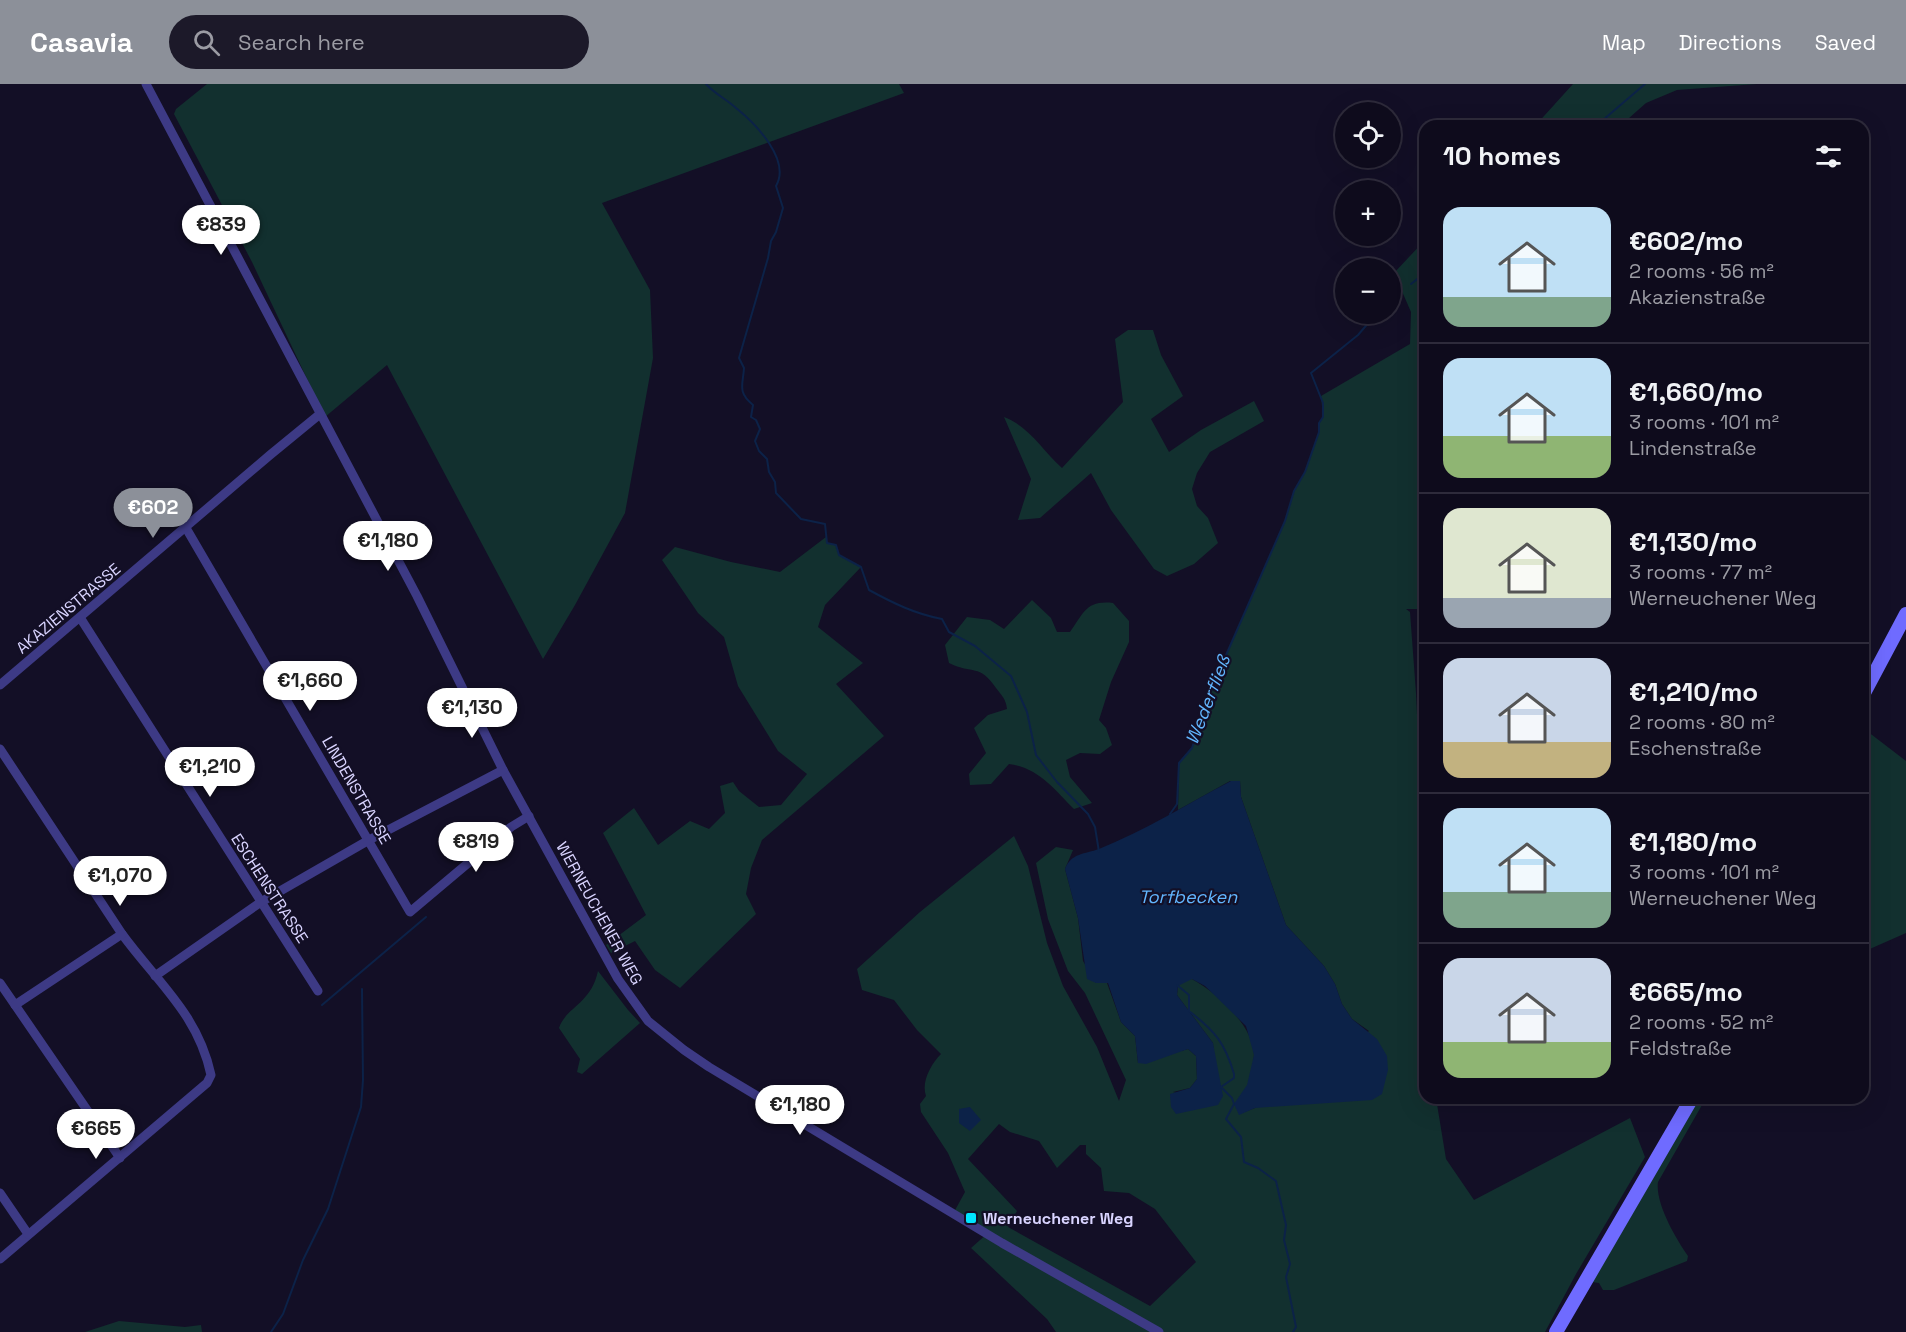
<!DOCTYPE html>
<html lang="en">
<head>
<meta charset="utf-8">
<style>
  body { margin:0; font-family:"Space Grotesk",sans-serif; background:#1c1929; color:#f1f3f6; height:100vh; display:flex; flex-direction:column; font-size:22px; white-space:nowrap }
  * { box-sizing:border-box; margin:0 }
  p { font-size:20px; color:#9b9ba3 }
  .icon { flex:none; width:33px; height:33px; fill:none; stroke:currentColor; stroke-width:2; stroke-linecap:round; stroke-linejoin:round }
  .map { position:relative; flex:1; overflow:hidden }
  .panel { position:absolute; left:1419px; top:36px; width:450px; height:984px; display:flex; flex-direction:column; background:#0e0b1c; border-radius:18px; box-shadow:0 6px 24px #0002,0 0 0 2px #2e2b3b }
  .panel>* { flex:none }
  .tools { position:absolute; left:1335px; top:18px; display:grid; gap:12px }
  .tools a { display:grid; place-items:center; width:66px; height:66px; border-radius:50%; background:#0e0b1c; box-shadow:0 6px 24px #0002,0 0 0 2px #2e2b3b; font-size:30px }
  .price { position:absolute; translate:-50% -51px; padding:0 14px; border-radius:21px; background:#fff; color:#222; font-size:20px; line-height:39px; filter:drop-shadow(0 2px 3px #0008) }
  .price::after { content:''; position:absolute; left:50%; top:36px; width:18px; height:14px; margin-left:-9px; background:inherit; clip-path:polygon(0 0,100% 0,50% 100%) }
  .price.on { background:#8c9099; color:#fff }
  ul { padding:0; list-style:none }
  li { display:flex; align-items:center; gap:18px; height:150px; padding:0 24px }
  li+li { border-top:2px solid #2e2b3b }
  li span { display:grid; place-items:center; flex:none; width:168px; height:120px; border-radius:18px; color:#555 }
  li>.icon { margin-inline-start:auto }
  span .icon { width:72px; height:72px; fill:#fffc; stroke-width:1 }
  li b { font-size:26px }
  h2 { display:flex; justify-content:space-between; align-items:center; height:72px; padding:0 24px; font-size:26px }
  header { display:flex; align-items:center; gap:36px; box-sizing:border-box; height:84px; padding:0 30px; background:#8c9099; color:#fff }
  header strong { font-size:28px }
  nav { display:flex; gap:33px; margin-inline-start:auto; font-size:21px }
  .search { width:420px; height:54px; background:#1c1929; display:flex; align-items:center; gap:15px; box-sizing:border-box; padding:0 21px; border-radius:33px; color:#9b9ba3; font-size:22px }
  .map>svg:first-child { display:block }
  .green { fill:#12302f; fill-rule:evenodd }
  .water { fill:#0c2248 }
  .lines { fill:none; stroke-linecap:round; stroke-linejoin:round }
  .stream { stroke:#0c2248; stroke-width:2 }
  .street { stroke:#3d3a85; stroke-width:9 }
  .secondary { stroke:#6f6bff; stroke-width:14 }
  .poi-dot { fill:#00e5ff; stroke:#130f26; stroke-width:2 }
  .labels { text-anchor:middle; stroke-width:4.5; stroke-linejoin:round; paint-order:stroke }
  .street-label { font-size:16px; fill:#d9d4ff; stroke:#130f26 }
  .poi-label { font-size:16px; font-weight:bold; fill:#d9d4ff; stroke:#130f26; text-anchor:start }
  .water-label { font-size:18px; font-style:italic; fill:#62b6ff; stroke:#130f26 }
</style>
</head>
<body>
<header>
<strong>Casavia</strong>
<div class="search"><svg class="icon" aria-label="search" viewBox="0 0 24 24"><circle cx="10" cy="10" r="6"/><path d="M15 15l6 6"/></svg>Search here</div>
<nav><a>Map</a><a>Directions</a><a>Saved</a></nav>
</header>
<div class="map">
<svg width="1906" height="1248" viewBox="0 0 1906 1248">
  <rect width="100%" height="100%" fill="#130f26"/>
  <!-- green -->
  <g class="green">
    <path d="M 207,0 L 899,0 L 904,9 L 602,119 L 650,206 L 653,274 L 625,429 L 575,521 L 543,575 L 387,281 L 325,333 L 252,178 L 174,30 L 176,25 Z"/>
    <path d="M 1573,0 L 1757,0 L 1677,6 L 1646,19 L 1620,42 L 1535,42 Z"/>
    <path d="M 1425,156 L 1425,525 L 1406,525 L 1410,528 L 1416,609 L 1425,802 L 1425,1014 L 1436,1014 L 1446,1075 L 1474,1116 L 1630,1034 L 1645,1073 L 1576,1190 L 1545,1248 L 1056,1248 L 1047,1235 L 971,1164 L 988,1149 L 954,1128 L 965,1108 L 948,1069 L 921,1028 L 920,1020 L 926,1012 C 921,998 931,980 941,970 L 917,946 L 894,916 L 862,906 L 857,885 L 920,828 L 1014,752 L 1028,782 L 1047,859 L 1063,902 L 1097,963 L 1119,1017 L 1126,996 L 1085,909 L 1068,887 L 1048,835 L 1036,779 L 1056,763 L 1073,766 L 1065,785 L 1078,834 L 1083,877 L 1096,899 L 1107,899 L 1121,938 L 1135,952 L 1138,979 L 1188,965 L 1196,972 L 1197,995 L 1190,1004 L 1173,1008 L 1217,1021 L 1213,959 L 1177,911 L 1178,902 L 1185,896 L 1192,895 C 1216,908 1254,942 1254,971 C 1253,991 1244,1012 1239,1030 L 1255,1024 L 1369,947 L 1352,935 L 1342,920 L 1335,900 L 1324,882 L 1286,841 L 1241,713 L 1240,697 L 1230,697 L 1178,726 L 1179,679 L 1192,663 L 1212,603 L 1285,437 L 1294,407 L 1305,388 L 1319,348 L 1319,339 L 1323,333 L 1321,312 L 1410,260 L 1411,228 L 1394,189 ZM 999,1040 L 1010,1048 L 1039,1057 L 1057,1084 L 1080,1061 L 1086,1061 L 1086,1070 L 1101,1084 L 1104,1107 L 1129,1109 L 1155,1125 L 1196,1178 L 1150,1222 L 1008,1143 L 1017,1127 L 968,1075 Z"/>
    <path d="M 1128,246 L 1153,246 L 1161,271 L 1183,312 L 1151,335 L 1169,368 L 1201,346 L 1254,317 L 1264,337 L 1210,368 L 1197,389 L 1192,405 L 1197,422 L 1208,434 L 1218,459 L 1194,480 L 1167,492 L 1154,485 L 1111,426 L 1091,389 L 1040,434 L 1018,436 L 1031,395 L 1004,333 C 1029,342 1043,367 1062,384 L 1123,318 L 1115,255 Z"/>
    <path d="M 826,453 L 827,459 L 836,461 L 839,471 L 861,483 L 825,521 L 818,543 L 863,579 L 836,600 L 884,652 L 762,756 L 751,784 L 746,810 L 756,830 L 680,904 L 655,886 L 635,857 L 611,869 L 606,861 L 646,831 L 603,749 L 634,724 L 658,761 L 690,737 L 709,745 L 725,729 L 720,702 L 733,698 L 739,707 L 759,723 L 781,721 L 807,690 L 778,667 L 738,602 L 724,553 L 698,529 L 662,476 L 675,463 L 731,478 L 780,488 Z"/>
    <path d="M 1032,516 L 1051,534 L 1057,548 L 1070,548 C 1084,529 1086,516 1113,519 L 1129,537 L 1129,558 L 1111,598 L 1099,636 L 1106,644 L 1112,661 L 1100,670 L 1080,669 L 1066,676 L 1070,693 L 1092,719 L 1074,725 C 1055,706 1038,683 1009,680 L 991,700 L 970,701 L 969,690 L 986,669 L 974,644 L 988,631 L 1007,625 C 1006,615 1002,612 996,604 C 979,579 973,591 949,579 L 945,561 L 967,533 L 990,536 L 1004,545 Z"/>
    <path d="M 1863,644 L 1906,677 L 1906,849 L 1863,868 Z"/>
    <path d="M 598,887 L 628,926 L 640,939 L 582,990 L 577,988 L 580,975 L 559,944 C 566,923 591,920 598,887 Z"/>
    <path d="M 1698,1014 L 1706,1014 L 1658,1098 C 1655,1119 1676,1155 1688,1172 L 1687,1177 L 1614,1206 L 1603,1206 L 1599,1199 L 1592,1198 Z"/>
    <path d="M 119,1237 L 185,1243 L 201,1241 L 202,1248 L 85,1248 Z"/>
  </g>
  <!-- water -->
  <g class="water">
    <path d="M 1231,697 L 1240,697 L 1241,713 L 1286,841 L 1324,882 L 1335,900 L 1342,920 L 1352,935 L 1377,955 L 1387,972 L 1388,986 L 1382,1010 L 1372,1016 L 1255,1024 L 1239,1031 L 1234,1020 L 1247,1001 L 1254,971 L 1246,942 L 1205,902 L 1192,895 L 1178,902 L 1177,911 L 1213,959 L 1223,1012 L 1218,1021 L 1176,1030 L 1171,1023 L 1170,1010 L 1190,1004 L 1197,995 L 1196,972 L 1188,965 L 1146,980 L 1138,979 L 1135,952 L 1121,938 L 1108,899 L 1096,899 L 1087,895 L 1078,834 L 1065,785 C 1071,769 1085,770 1099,765 C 1144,747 1187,720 1231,697 Z"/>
    <path d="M 970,1023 L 981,1036 L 970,1047 L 959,1039 L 959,1025 Z"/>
  </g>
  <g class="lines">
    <!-- stream -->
    <g class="stream">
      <path d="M 706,0 C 715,10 726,15 736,24 C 756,40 791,76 776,102 L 783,124 L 776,148 L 771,157 L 768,174 L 739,274 L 744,284 C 743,301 737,308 753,321 L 751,333 L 756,336 L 760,345 L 755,357 L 759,367 L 767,375 L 769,388 L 775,398 L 776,409 L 801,435 L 825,440 L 827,459 L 836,461 L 839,471 L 861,483 L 869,506 C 893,519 915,530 942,535 L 949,548 L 975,562 L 1011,592 L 1027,628 L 1036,671 L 1057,698 L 1088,730 L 1095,743 L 1099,768"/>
      <path d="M 1596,42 L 1645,0"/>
      <path d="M 1411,200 L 1425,189"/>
      <path d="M 1390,217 L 1392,215"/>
      <path d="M 1170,730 L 1177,720 L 1179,679 L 1192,664 L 1212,603 L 1285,437 L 1294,407 L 1305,388 L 1319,348 L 1319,339 L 1323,333 L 1323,319 L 1311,289 L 1358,251 L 1376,230"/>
      <path d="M 1177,901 L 1189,911 L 1189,927 C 1215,947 1225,959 1234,990 L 1234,994 L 1221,1003 L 1232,1014 L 1234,1020 L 1226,1035 L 1241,1053 L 1244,1078 L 1258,1084 L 1276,1097 L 1286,1141 L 1284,1156 L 1290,1180 L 1286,1193 L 1296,1243 L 1293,1248"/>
      <path d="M 322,921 L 426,833"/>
      <path d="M 271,1248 L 283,1230 L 303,1176 L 328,1125 L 361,1023 L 363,996 L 362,905"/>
    </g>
    <!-- street -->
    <g class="street">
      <path d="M 146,0 L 417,512 L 503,686 L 618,895 L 648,937 L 684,966 L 709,983 L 1002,1159 L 1159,1248"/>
      <path d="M 186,444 L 410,828 L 511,743 L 529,732"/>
      <path d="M 81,535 L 318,907"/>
      <path d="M 0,601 L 270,371 L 320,330"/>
      <path d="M 0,665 L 122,850 C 157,898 198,930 211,991 L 207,999 L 0,1175"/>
      <path d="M 155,892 L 261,818 L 369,756 L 503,686"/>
      <path d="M 0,899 L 120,1074"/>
      <path d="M 15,921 L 122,850"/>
      <path d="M 0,1109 L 28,1150"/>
    </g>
    <!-- secondary -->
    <g class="secondary">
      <path d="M 1863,611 L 1906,530"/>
      <path d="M 1556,1248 L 1692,1014"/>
    </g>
  </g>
  <!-- markers -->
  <rect class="poi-dot" x="965" y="1128" width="12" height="12" rx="3"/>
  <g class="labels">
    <!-- street labels -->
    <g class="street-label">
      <text transform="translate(68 524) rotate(-40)" y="6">AKAZIENSTRASSE</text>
      <text transform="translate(357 706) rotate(60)" y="6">LINDENSTRASSE</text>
      <text transform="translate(270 804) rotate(57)" y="6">ESCHENSTRASSE</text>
      <text transform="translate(600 829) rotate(61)" y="6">WERNEUCHENER WEG</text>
    </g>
    <!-- poi labels -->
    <g class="poi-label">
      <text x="983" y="1140">Werneuchener Weg</text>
    </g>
    <!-- water labels -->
    <g class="water-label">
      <text transform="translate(1208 616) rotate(-69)" y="6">Wederfließ</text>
      <text x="1188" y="819">Torfbecken</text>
    </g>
  </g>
</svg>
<div class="tools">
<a><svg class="icon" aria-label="locate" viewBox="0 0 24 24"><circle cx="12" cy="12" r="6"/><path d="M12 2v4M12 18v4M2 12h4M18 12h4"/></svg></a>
<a>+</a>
<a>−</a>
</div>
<b class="price" style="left:221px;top:172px">€839</b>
<b class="price on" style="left:153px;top:455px">€602</b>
<b class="price" style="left:388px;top:488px">€1,180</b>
<b class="price" style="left:310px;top:628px">€1,660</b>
<b class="price" style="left:472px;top:655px">€1,130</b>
<b class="price" style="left:210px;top:714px">€1,210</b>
<b class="price" style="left:476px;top:789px">€819</b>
<b class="price" style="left:120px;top:823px">€1,070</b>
<b class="price" style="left:800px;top:1052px">€1,180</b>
<b class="price" style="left:96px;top:1076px">€665</b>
<section class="panel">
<h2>10 homes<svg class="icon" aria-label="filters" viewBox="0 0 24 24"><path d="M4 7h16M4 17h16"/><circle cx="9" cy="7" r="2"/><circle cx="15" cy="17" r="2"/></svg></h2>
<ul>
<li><span style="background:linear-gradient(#bfe0f5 75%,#7fa58c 0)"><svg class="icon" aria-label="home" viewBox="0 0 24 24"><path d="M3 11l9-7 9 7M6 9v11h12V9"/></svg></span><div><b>€602/mo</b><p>2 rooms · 56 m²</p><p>Akazienstraße</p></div></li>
<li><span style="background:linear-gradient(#bfe0f5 65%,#8fb573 0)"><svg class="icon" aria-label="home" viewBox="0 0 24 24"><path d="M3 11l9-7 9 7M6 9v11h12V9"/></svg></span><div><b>€1,660/mo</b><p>3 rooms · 101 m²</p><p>Lindenstraße</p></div></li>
<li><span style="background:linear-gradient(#dfe7d0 75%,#9aa5b1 0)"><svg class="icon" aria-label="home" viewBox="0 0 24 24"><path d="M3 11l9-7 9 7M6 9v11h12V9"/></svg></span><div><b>€1,130/mo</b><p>3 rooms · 77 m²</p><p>Werneuchener Weg</p></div></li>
<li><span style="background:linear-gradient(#c9d6e8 70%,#c2b280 0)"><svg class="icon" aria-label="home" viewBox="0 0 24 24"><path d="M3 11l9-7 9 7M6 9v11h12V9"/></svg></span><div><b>€1,210/mo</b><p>2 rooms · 80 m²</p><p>Eschenstraße</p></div></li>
<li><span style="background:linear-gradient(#bfe0f5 70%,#7fa58c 0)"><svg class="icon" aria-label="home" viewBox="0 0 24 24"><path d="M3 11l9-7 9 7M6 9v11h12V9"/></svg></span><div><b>€1,180/mo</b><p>3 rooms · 101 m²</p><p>Werneuchener Weg</p></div></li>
<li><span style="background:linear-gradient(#c9d6e8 70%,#8fb573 0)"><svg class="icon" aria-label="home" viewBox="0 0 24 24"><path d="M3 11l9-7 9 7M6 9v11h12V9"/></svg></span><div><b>€665/mo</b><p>2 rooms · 52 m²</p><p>Feldstraße</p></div></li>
</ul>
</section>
</div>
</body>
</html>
